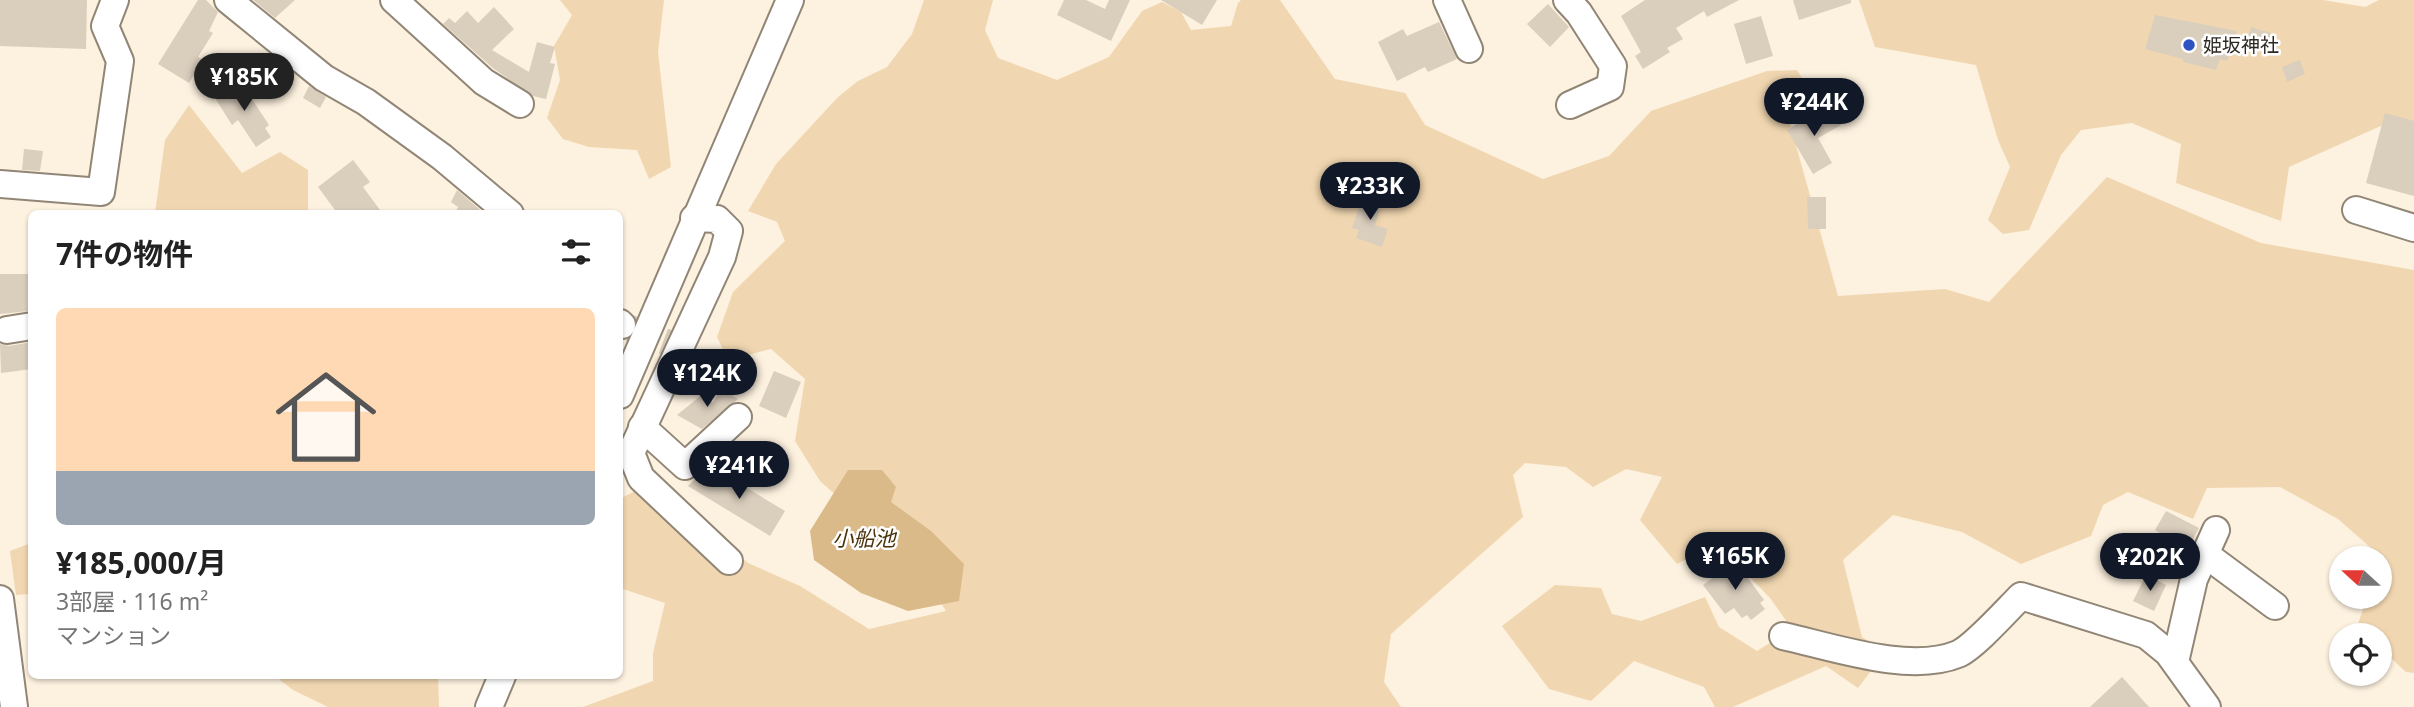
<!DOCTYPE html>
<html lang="ja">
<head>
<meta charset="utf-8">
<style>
  body { margin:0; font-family:"Noto Sans","Noto Sans JP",sans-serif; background:#f2f2f2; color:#222; height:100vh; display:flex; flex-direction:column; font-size:26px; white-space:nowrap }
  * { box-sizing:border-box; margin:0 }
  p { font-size:23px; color:#767676 }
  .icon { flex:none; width:38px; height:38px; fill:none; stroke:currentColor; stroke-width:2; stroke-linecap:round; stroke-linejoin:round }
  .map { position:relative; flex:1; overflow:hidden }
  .panel { position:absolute; left:28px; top:210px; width:595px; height:469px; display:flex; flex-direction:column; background:#fff; border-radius:10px; box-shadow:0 2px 5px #0004 }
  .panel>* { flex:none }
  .needle { width:46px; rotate:291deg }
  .fabs { position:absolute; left:2329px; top:546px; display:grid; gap:14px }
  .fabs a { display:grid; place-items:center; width:63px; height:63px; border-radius:50%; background:#fff; box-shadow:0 2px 5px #0004; font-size:35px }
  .price { position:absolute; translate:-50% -60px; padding:0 16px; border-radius:24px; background:#111827; color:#fff; font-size:23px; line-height:46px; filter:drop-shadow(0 2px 4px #0008) }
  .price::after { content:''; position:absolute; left:50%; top:42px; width:21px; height:16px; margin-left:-10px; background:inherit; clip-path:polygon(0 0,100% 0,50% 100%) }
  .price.active { background:#222; color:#fff }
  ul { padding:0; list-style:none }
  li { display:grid; align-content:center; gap:14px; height:371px; padding:0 28px }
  li span { display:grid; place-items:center; height:217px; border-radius:10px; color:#555 }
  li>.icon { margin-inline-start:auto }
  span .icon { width:126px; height:126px; fill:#fffc; stroke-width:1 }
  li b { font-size:30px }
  h2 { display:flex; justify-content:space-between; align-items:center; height:84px; padding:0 28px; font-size:30px }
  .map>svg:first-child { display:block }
  .green { fill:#f1d7b1 }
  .water { fill:#dbba89 }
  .building { fill:#dacebd }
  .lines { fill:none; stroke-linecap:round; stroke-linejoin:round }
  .minor-tunnel { stroke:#d3c9b9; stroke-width:26; stroke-dasharray:26 13; stroke-linecap:butt }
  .minor-casing { stroke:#918676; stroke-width:30 }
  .minor { stroke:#fff; stroke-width:26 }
  .poi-dot { fill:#2e53c3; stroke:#fff; stroke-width:2.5 }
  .labels { text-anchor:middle; stroke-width:5; stroke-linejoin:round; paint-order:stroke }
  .poi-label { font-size:19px; fill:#2d2922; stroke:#fff; text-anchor:start }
  .water-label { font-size:21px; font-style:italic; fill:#49320a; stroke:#fff }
</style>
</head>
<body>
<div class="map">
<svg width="2414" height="707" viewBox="0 0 2414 707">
  <rect width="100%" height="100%" fill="#fdf1df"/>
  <!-- green -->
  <g class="green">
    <path d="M 560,0 L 664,0 L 658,52 L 671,167 L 649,179 L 637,150 L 589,147 L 563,139 L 547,118 L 560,80 L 554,46 L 572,15 Z"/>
    <path d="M 924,0 L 993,0 L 985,30 L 998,58 L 1057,80 L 1109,57 L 1142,11 L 1162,2 L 1181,12 L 1191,30 L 1231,26 L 1238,3 L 1241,0 L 1280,0 L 1335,79 L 1405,93 L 1425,125 L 1543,179 L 1609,156 L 1651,111 L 1767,71 L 1797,70 L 1810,91 L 1789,120 L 1838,296 L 1945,289 L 1989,302 L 2107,177 L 2261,243 L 2414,270 L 2414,673 L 2406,672 L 2380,648 L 2380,635 L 2366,635 L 2357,627 L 2367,597 L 2380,597 L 2379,555 L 2338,519 L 2280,487 L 2207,488 L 2193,519 L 2128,492 L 2103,505 L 2091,536 L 2021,564 L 1962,532 L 1893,515 L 1843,560 L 1862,637 L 1886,651 L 1858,688 L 1826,666 L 1733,707 L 1715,707 L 1704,687 L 1634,661 L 1591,701 L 1549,689 L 1502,626 L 1555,585 L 1601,588 L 1612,614 L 1641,621 L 1705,597 L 1719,627 L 1757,651 L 1792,629 L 1770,598 L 1717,543 L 1677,564 L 1640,520 L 1662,477 L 1626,469 L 1593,487 L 1566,467 L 1525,463 L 1513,475 L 1523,517 L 1391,634 L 1384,682 L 1401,707 L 583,707 L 653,681 L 653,653 L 665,603 L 620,588 L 620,499 L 657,479 L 748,563 L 800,586 L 869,629 L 946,611 L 921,571 L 820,481 L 795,441 L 805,379 L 771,349 L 728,360 L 717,337 L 733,292 L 785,241 L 777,222 L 748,211 L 776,164 L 838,97 L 858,81 L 887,67 L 912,34 Z"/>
    <path d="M 1859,0 L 2323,0 L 2365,7 L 2379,0 L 2414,0 L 2414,126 L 2392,121 L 2289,167 L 2281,221 L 2176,183 L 2181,144 L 2132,123 L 2081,130 L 2061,155 L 2029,230 L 2003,234 L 1988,220 L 2010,167 L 1998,140 L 1976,65 L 1875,47 Z"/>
    <path d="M 189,105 L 242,173 L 280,152 L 308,170 L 308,213 L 155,213 L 165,140 Z"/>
    <path d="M 31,543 L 31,594 L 16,595 L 10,551 Z"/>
    <path d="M 275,676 L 438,676 L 439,707 L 328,707 L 293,690 Z"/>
  </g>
  <!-- water -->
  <path class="water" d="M 848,470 L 882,470 L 896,487 L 891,502 L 931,531 L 964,564 L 959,601 L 908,611 L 861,593 L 814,560 L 810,531 Z"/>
  <!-- building -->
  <g class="building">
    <path d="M 0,0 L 87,0 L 86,49 L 0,46 Z"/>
    <path d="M 198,0 L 206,0 L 218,12 L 209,31 L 213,33 L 198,57 L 203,60 L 189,83 L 158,64 Z"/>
    <path d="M 253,0 L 295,0 L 275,18 Z"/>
    <path d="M 1064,0 L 1086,0 L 1105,9 L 1109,0 L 1130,0 L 1111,41 L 1057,15 Z"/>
    <path d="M 1161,0 L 1217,0 L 1202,25 Z"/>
    <path d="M 1645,0 L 1739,0 L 1707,17 L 1704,11 L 1676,28 L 1683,39 L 1667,48 L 1670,52 L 1643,69 L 1635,56 L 1641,52 L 1621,16 Z"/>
    <path d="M 1793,0 L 1851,0 L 1851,3 L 1799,20 Z"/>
    <path d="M 1548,4 L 1569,27 L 1550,47 L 1527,24 Z"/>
    <path d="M 494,7 L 514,29 L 492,50 L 529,72 L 537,42 L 555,47 L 550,63 L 555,64 L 546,99 L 533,96 L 494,69 L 443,24 L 449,18 L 455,23 L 467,11 L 478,23 Z"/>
    <path d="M 2155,15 L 2237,31 L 2227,61 L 2220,59 L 2216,70 L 2183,62 L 2183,59 L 2145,49 Z"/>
    <path d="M 1761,16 L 1773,56 L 1746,64 L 1734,24 Z"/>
    <path d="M 1439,22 L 1457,59 L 1428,72 L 1425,67 L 1397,81 L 1378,42 L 1403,29 L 1407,36 Z"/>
    <path d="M 2251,27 L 2271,33 L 2266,50 L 2246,45 Z"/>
    <path d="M 2300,60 L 2305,74 L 2287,82 L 2282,67 Z"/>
    <path d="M 240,81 L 269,125 L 265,128 L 271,137 L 256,147 L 238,120 L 232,125 L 215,98 Z"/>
    <path d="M 309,86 L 326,97 L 320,108 L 303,98 Z"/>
    <path d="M 1829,105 L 1841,125 L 1818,138 L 1832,163 L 1813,174 L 1787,130 Z"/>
    <path d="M 2385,113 L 2414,121 L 2414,196 L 2366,183 Z"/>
    <path d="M 24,149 L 43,151 L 40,171 L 22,170 Z"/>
    <path d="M 353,160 L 370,182 L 363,187 L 383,214 L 338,214 L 318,187 Z"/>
    <path d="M 457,190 L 485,214 L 455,214 L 458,207 L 451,202 Z"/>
    <path d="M 1363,195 L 1382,201 L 1375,225 L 1388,229 L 1382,247 L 1356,238 L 1359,230 L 1352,228 Z"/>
    <path d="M 1807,197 L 1826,197 L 1826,229 L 1808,229 Z"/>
    <path d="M 0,274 L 29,274 L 29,311 L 0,314 Z"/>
    <path d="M 32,342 L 32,369 L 1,373 L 0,344 L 9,346 Z"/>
    <path d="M 774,371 L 801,382 L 786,418 L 759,406 Z"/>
    <path d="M 721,389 L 738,399 L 702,429 L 677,415 L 704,393 L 713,403 Z"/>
    <path d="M 705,469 L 719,477 L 722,473 L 785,511 L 770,536 L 688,486 Z"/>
    <path d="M 2166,511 L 2199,528 L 2184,556 L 2170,549 L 2174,542 L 2155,530 Z"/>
    <path d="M 1728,559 L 1737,571 L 1741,569 L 1764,600 L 1760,603 L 1765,609 L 1751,620 L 1747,615 L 1742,618 L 1734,608 L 1725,614 L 1703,585 L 1719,573 L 1715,568 Z"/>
    <path d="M 2146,575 L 2166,585 L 2154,611 L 2133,601 Z"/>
    <path d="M 2122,677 L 2149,707 L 2090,707 Z"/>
  </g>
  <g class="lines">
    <!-- minor-tunnel -->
    <path class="minor-tunnel" d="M 627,327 L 679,347"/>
    <defs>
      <g id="minor">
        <path d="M 228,0 L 324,78 L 366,102 L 442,157 L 510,214"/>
        <path d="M 394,0 L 484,82 L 520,104"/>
        <path d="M 1447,0 L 1469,49"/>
        <path d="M 1567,0 L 1579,13 L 1613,66 L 1610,87 L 1570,105"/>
        <path d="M 0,184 L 101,192 L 120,61 L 105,26 L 115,0"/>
        <path d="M 2356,210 L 2414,228"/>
        <path d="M 694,218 L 717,219 L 729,231 L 722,257 L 631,453 L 641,478 L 729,561"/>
        <path d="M 620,323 L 622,325"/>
        <path d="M 7,330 L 32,326"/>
        <path d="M 620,395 L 790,0"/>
        <path d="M 642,427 L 685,466 L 738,417"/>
        <path d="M 2205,554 L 2275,606"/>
        <path d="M 0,599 L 14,707"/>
        <path d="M 1783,636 C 1833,647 1910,674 1958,654 C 1974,647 2007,610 2021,596 L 2146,635 L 2168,653 L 2207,707"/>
        <path d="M 2175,662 L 2194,579 L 2216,530"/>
        <path d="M 489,707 L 502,676"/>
      </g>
    </defs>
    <!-- minor casing -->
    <use href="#minor" class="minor-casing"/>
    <!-- minor -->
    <use href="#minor" class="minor"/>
  </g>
  <!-- markers -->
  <circle class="poi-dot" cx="2189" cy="45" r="7"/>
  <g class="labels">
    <!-- poi labels -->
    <g class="poi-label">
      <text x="2203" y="52">姫坂神社</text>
    </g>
    <!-- water labels -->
    <g class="water-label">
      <text x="864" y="546">小船池</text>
    </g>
  </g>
</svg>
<div class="fabs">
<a><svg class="needle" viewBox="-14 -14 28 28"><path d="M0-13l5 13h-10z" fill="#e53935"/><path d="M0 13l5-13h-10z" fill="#767676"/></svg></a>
<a><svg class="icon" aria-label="locate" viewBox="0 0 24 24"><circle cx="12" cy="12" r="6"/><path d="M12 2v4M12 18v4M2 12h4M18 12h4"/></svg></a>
</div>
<b class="price active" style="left:244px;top:113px">¥185K</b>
<b class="price" style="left:1814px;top:138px">¥244K</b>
<b class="price" style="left:1370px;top:222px">¥233K</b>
<b class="price" style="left:707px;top:409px">¥124K</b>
<b class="price" style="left:739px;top:501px">¥241K</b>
<b class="price" style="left:1735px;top:592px">¥165K</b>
<b class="price" style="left:2150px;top:593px">¥202K</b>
<section class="panel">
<h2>7件の物件<svg class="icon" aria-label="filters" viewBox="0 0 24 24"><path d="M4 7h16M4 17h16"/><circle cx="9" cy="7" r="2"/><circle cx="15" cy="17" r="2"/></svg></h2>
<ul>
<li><span style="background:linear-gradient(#ffd9b3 75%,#9aa5b1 0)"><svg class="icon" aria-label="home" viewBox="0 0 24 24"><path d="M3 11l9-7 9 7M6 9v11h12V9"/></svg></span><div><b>¥185,000/月</b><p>3部屋 · 116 m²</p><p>マンション</p></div></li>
</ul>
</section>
</div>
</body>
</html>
